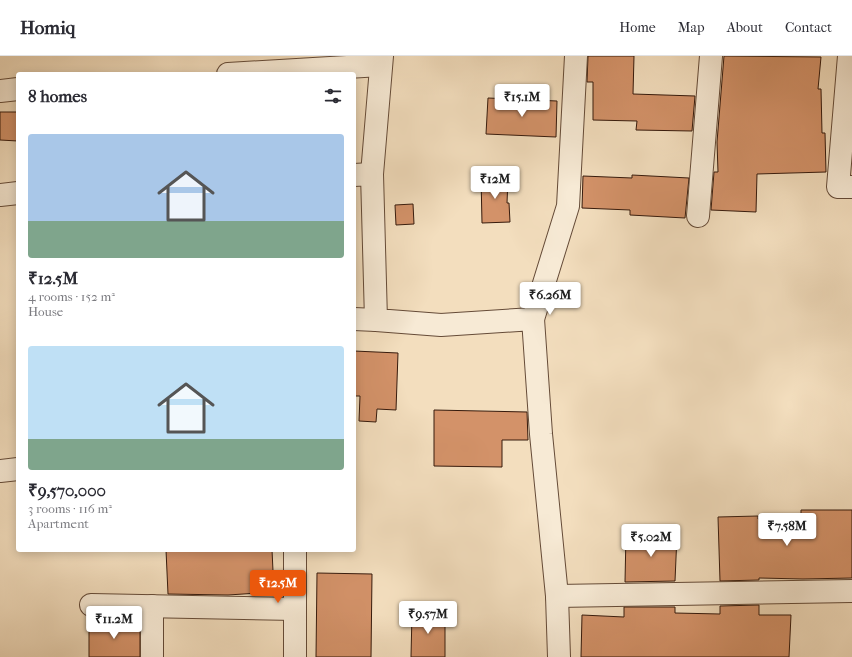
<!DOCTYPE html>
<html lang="en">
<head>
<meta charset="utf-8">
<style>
  body { margin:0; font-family:"IM FELL French Canon",serif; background:#f2f2f3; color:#2b2b33; height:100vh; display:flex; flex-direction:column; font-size:15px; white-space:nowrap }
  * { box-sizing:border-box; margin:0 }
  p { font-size:13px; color:#7c7c81 }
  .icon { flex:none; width:22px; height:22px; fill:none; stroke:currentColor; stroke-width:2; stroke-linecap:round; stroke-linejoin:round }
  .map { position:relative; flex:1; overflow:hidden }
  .sheet { position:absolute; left:16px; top:16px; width:340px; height:480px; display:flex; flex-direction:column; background:#fff; border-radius:4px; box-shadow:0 2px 10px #0003 }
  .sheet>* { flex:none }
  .price { position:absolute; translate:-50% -34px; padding:0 9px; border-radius:4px; background:#fff; color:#222; font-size:13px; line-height:26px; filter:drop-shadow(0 1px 2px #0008) }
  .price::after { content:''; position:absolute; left:50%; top:24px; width:12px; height:9px; margin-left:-6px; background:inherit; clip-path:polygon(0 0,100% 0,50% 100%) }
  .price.current { background:#ea580c; color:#fff }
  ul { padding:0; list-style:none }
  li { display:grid; align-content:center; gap:8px; height:212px; padding:0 12px }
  li span { display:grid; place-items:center; height:124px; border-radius:4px; color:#555 }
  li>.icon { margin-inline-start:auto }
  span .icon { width:72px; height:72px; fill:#fffc; stroke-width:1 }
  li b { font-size:17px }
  h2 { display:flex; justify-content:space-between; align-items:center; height:48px; padding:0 12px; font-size:17px }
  header { display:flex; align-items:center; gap:24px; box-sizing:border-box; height:56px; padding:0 20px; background:#fff; border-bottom:1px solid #e1e1e2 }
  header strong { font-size:19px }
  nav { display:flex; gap:22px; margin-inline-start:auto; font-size:14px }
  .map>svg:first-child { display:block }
  .building { fill:#d39269; stroke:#361a0c }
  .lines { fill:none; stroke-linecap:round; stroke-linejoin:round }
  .street-casing { stroke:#654b38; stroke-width:24 }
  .street { stroke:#f7ead5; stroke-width:22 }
</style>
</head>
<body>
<header>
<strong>Homiq</strong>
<nav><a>Home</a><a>Map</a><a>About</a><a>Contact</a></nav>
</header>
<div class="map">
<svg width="852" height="601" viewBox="0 0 852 601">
  <rect width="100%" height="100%" fill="#f3debe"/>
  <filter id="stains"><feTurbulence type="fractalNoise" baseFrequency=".005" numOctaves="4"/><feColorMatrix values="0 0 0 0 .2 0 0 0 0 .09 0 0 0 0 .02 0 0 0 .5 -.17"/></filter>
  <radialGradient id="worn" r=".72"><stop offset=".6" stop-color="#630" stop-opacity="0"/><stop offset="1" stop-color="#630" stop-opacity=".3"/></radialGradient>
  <!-- building -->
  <g class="building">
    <path d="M 588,0 L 634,0 L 633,38 L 695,40 L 692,75 L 636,74 L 637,65 L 593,64 L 593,26 L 587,26 Z"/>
    <path d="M 724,0 L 821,1 L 818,33 L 821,33 L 822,77 L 825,77 L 826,116 L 757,118 L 756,156 L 711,154 L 714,116 L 718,116 L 717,86 Z"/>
    <path d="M 488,42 L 557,45 L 556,81 L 486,78 Z"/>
    <path d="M 0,56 L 18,56 L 18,85 L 0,84 Z"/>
    <path d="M 632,119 L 689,122 L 685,162 L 630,159 L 630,154 L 582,152 L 583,120 L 632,122 Z"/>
    <path d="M 481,121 L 508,122 L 507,147 L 509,147 L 510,166 L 482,167 Z"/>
    <path d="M 413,148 L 414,168 L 396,169 L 395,149 Z"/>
    <path d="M 354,295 L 398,297 L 396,354 L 377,353 L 376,366 L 359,365 L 360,340 L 354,340 Z"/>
    <path d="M 434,354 L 527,356 L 528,384 L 502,384 L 502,411 L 434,410 Z"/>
    <path d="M 801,454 L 852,454 L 852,522 L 803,523 L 759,522 L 759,524 L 720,525 L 718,461 L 758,460 L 758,463 L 801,463 Z"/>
    <path d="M 626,478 L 677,479 L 675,525 L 625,526 Z"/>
    <path d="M 166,494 L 272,494 L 274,536 L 228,539 L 168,538 Z"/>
    <path d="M 317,517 L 372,518 L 371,601 L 316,601 Z"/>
    <path d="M 759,549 L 759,559 L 791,559 L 789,601 L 581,601 L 582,559 L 624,561 L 624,551 L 675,551 L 675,557 L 720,558 L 720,550 Z"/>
    <path d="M 412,557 L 445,557 L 445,601 L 411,601 Z"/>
    <rect x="89" y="567" width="51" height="34"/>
  </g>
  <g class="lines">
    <defs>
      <g id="street">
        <path d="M 849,0 L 838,131 L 852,131"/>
        <path d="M 228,18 L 381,9"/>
        <path d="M 0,35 L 18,33"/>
        <path d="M 372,118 L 382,0"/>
        <path d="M 354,119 L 372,118 L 376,264 L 441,269 L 533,263 L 541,378 L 557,540 L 559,601"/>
        <path d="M 0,139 L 18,137"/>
        <path d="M 698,160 L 711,0"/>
        <path d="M 354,263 L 376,264"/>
        <path d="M 533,263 L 568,150 L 576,0"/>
        <path d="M 0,415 L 18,413"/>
        <path d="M 295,494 L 295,601"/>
        <path d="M 557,540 L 852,535"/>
        <path d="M 91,549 L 295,553"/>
        <path d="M 152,550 L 152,601"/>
      </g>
    </defs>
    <!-- street casing -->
    <use href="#street" class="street-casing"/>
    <!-- street -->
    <use href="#street" class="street"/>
  </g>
  <rect width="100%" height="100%" filter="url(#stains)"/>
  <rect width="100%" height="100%" fill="url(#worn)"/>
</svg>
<b class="price" style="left:522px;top:62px">₹15.1M</b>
<b class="price" style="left:495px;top:144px">₹12M</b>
<b class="price" style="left:550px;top:260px">₹6.26M</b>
<b class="price" style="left:787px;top:491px">₹7.58M</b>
<b class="price" style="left:651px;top:502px">₹5.02M</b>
<b class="price current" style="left:278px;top:548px">₹12.5M</b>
<b class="price" style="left:428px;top:579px">₹9.57M</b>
<b class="price" style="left:114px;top:584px">₹11.2M</b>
<section class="sheet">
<h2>8 homes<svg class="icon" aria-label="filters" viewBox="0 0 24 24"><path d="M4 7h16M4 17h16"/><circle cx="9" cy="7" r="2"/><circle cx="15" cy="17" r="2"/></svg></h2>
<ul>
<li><span style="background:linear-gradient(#a9c7e8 70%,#7fa58c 0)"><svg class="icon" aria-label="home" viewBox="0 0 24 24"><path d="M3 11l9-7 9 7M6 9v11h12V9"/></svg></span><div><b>₹12.5M</b><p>4 rooms · 152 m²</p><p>House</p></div></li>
<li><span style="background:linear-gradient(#bfe0f5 75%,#7fa58c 0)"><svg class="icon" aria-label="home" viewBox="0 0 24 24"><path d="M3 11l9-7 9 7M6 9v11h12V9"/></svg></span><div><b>₹9,570,000</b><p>3 rooms · 116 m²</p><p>Apartment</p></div></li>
</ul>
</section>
</div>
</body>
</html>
